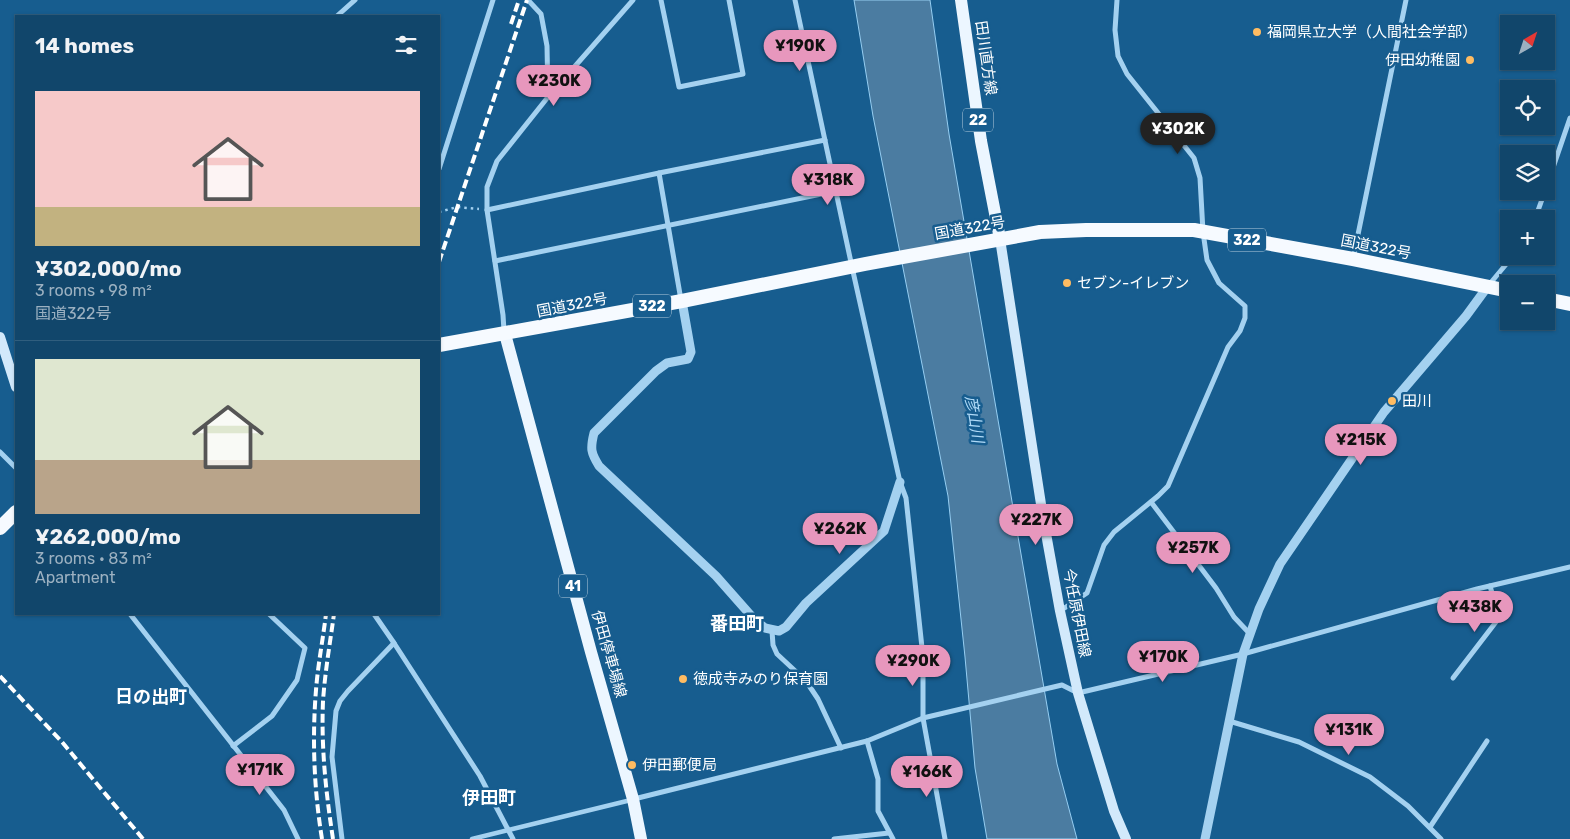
<!DOCTYPE html>
<html lang="en">
<head>
<meta charset="utf-8">
<style>
  body { margin:0; font-family:Rubik,"Noto Sans JP",sans-serif; background:#1a4d71; color:#f1f3f6; height:100vh; display:flex; flex-direction:column; font-size:19px; white-space:nowrap }
  * { box-sizing:border-box; margin:0 }
  p { font-size:16px; color:#9cb1c1 }
  .icon { flex:none; width:28px; height:28px; fill:none; stroke:currentColor; stroke-width:2; stroke-linecap:round; stroke-linejoin:round }
  .map { position:relative; flex:1; overflow:hidden }
  .panel { position:absolute; left:15px; top:15px; width:425px; height:600px; display:flex; flex-direction:column; background:#11466b; border-radius:0px; box-shadow:0 1px 4px #0004,0 0 0 1px #305e7e }
  .panel>* { flex:none }
  .needle { width:32px; rotate:39deg }
  .controls { position:absolute; left:1500px; top:15px; display:grid; gap:10px }
  .controls a { display:grid; place-items:center; width:55px; height:55px; border-radius:0px; background:#11466b; box-shadow:0 1px 4px #0004,0 0 0 1px #305e7e; font-size:25px }
  .price { position:absolute; translate:-50% -42px; padding:0 11px; border-radius:18px; background:#e797bd; color:#111; font-size:16px; line-height:32px; filter:drop-shadow(0 1px 2px #0008) }
  .price::after { content:''; position:absolute; left:50%; top:30px; width:15px; height:11px; margin-left:-8px; background:inherit; clip-path:polygon(0 0,100% 0,50% 100%) }
  .price.active { background:#222; color:#fff }
  ul { padding:0; list-style:none }
  li { display:grid; align-content:center; gap:10px; height:265px; padding:0 20px }
  li+li { border-top:1px solid #305e7e }
  li span { display:grid; place-items:center; height:155px; border-radius:0px; color:#555 }
  li>.icon { margin-inline-start:auto }
  span .icon { width:90px; height:90px; fill:#fffc; stroke-width:1 }
  li b { font-size:21px }
  h2 { display:flex; justify-content:space-between; align-items:center; height:60px; padding:0 20px; font-size:21px }
  .map>svg:first-child { display:block }
  .water { fill:#4b7ca1; stroke:#96cef2 }
  .lines { fill:none; stroke-linecap:round; stroke-linejoin:round }
  .path { stroke:#a4d1f0; stroke-width:2.5; stroke-dasharray:2.5 4; stroke-linecap:butt }
  .pedestrian { stroke:#a4d1f0; stroke-width:4.5 }
  .minor { stroke:#a4d1f0; stroke-width:5 }
  .tertiary { stroke:#a4d1f0; stroke-width:9 }
  .secondary { stroke:#d2e9fb; stroke-width:10 }
  .primary { stroke:#ecf6ff; stroke-width:12 }
  .trunk { stroke:#f6faff; stroke-width:14 }
  .rail { stroke:#fff; stroke-width:4; stroke-dasharray:9 4; stroke-linecap:butt }
  .poi-dot { fill:#ffbc62; stroke:#175d8f; stroke-width:2 }
  .labels { text-anchor:middle; stroke-width:5; stroke-linejoin:round; paint-order:stroke }
  .shield { fill:#175d8f; stroke:#b9cedd; stroke-width:1 }
  .shield-label { font-size:14px; font-weight:bold; fill:#fff }
  .poi-label { font-size:15px; fill:#fff; stroke:#175d8f; text-anchor:start }
  .street-label { font-size:15px; fill:#fff; stroke:#175d8f }
  .water-label { font-size:16px; font-style:italic; fill:#b0daf7; stroke:#175d8f }
  .quarter-label { font-size:18px; font-weight:bold; fill:#fff; stroke:#175d8f }
</style>
</head>
<body>
<div class="map">
<svg width="1570" height="839" viewBox="0 0 1570 839">
  <rect width="100%" height="100%" fill="#175d8f"/>
  <!-- water -->
  <path class="water" d="M 854,0 L 930,0 L 949,134 L 1057,764 L 1077,839 L 987,839 L 975,768 L 965,657 L 948,496 L 873,116 Z"/>
  <g class="lines">
    <!-- path -->
    <path class="path" d="M 439,212 L 457,207 L 479,209"/>
    <!-- pedestrian -->
    <path class="pedestrian" d="M 472,839 L 631,800"/>
    <!-- minor -->
    <g class="minor">
      <path d="M 661,0 L 679,87 L 743,74 L 729,0"/>
      <path d="M 795,0 L 852,267 L 900,482 L 906,498 L 923,657 L 923,718 L 945,839"/>
      <path d="M 337,16 L 355,0"/>
      <path d="M 548,97 L 633,0"/>
      <path d="M 439,169 L 493,0"/>
      <path d="M 659,173 L 681,300"/>
      <path d="M 1546,188 L 1570,118"/>
      <path d="M 487,210 L 659,173 L 825,140"/>
      <path d="M 1535,219 L 1545,191"/>
      <path d="M 1353,259 L 1406,0"/>
      <path d="M 495,261 L 836,191"/>
      <path d="M 1488,286 L 1513,256"/>
      <path d="M 504,331 L 503,315 L 487,210 L 487,187 L 497,161 L 548,97 L 547,46 L 541,14 L 528,0"/>
      <path d="M 0,452 L 16,468"/>
      <path d="M 1151,502 L 1216,588 L 1234,617 L 1250,634"/>
      <path d="M 1060,611 L 1087,593 L 1104,545 L 1114,532 L 1158,496 L 1168,486 L 1228,347 L 1240,331 L 1245,318 L 1245,306 L 1219,283 L 1207,260 L 1203,232 L 1200,178 L 1194,158 L 1127,74 L 1118,56 L 1115,30 L 1117,0"/>
      <path d="M 130,614 L 284,810 L 298,839"/>
      <path d="M 374,614 L 394,643 L 480,776 L 513,839"/>
      <path d="M 772,631 L 773,645 L 777,654 L 806,681 L 818,699 L 841,748"/>
      <path d="M 1453,678 L 1499,618 L 1490,586"/>
      <path d="M 1229,721 L 1299,742 L 1370,777 L 1408,806 L 1441,839"/>
      <path d="M 867,741 L 878,779 L 878,811 L 893,839"/>
      <path d="M 233,746 L 272,716 L 297,680 L 305,648 L 269,614"/>
      <path d="M 634,799 L 867,741 L 923,718 L 1062,685 L 1078,693 L 1243,654 L 1477,589 L 1570,567"/>
      <path d="M 1430,827 L 1487,741"/>
      <path d="M 342,839 L 332,757 L 336,711 L 340,701 L 348,691 L 394,643"/>
      <path d="M 834,839 L 889,833"/>
    </g>
    <!-- tertiary -->
    <g class="tertiary">
      <path d="M 682,301 L 691,352 L 688,359 L 667,363 L 656,371 L 594,433 C 590,449 591,453 599,466 L 716,576 L 754,619 L 765,628 L 779,631 L 786,627 L 806,603 L 884,531 L 900,482"/>
      <path d="M 1205,839 L 1243,654 L 1259,609 L 1280,564 L 1384,412 L 1466,316 L 1488,286"/>
    </g>
    <!-- secondary -->
    <g class="secondary">
      <path d="M 1000,239 L 1043,517 L 1060,611 L 1078,693 L 1114,811 L 1126,839"/>
      <path d="M 0,337 L 16,387"/>
    </g>
    <!-- primary -->
    <g class="primary">
      <path d="M 961,0 L 981,141 L 1000,239"/>
      <path d="M 505,334 L 591,652 L 633,799 L 641,839"/>
    </g>
    <!-- trunk -->
    <g class="trunk">
      <path d="M 1546,299 L 1570,304"/>
      <path d="M 439,345 L 682,301 L 865,264 L 1040,232 L 1086,230 L 1194,230 L 1353,259 L 1509,291"/>
      <path d="M 0,528 L 16,512"/>
    </g>
    <!-- rail -->
    <g class="rail">
      <path d="M 511,24 L 519,0"/>
      <path d="M 439,262 L 527,0"/>
      <path d="M 0,676 L 62,742 L 143,839"/>
      <path d="M 322,839 C 314,790 312,739 316,690 C 318,664 323,639 326,614"/>
      <path d="M 333,839 C 326,793 321,748 323,701 C 325,672 330,643 334,614"/>
    </g>
  </g>
  <!-- markers -->
  <g class="poi-dot">
    <circle cx="1257" cy="32" r="5"/>
    <circle cx="1470" cy="60" r="5"/>
    <circle cx="1067" cy="283" r="5"/>
    <circle cx="1392" cy="401" r="5"/>
    <circle cx="683" cy="679" r="5"/>
    <circle cx="632" cy="765" r="5"/>
  </g>
  <g class="labels">
    <!-- shield labels -->
    <g class="shield">
      <rect x="963" y="108.5" width="30" height="23" rx="4"/>
      <rect x="1228" y="228.5" width="38" height="23" rx="4"/>
      <rect x="633" y="294.5" width="38" height="23" rx="4"/>
      <rect x="559" y="574.5" width="28" height="23" rx="4"/>
    </g>
    <g class="shield-label">
      <text x="978" y="125">22</text>
      <text x="1247" y="245">322</text>
      <text x="652" y="311">322</text>
      <text x="573" y="591">41</text>
    </g>
    <!-- poi labels -->
    <g class="poi-label">
      <text x="1267" y="37">福岡県立大学（人間社会学部）</text>
      <text x="1460" y="65" text-anchor="end">伊田幼稚園</text>
      <text x="1077" y="288">セブン-イレブン</text>
      <text x="1402" y="406">田川</text>
      <text x="693" y="684">徳成寺みのり保育園</text>
      <text x="642" y="770">伊田郵便局</text>
    </g>
    <!-- street labels -->
    <g class="street-label">
      <text transform="translate(986 58) rotate(82)" y="5">田川直方線</text>
      <text transform="translate(970 228) rotate(-10)" y="5">国道322号</text>
      <text transform="translate(1376 247) rotate(11)" y="5">国道322号</text>
      <text transform="translate(572 305) rotate(-11)" y="5">国道322号</text>
      <text transform="translate(1077 613) rotate(79)" y="5">今任原伊田線</text>
      <text transform="translate(609 654) rotate(74)" y="5">伊田停車場線</text>
    </g>
    <!-- water labels -->
    <g class="water-label">
      <text transform="translate(975 419) rotate(81)" y="6">彦山川</text>
    </g>
    <!-- quarter labels -->
    <g class="quarter-label">
      <text x="737" y="630">番田町</text>
      <text x="151" y="703">日の出町</text>
      <text x="489" y="804">伊田町</text>
    </g>
  </g>
</svg>
<div class="controls">
<a><svg class="needle" viewBox="-14 -14 28 28"><path d="M0-13l5 13h-10z" fill="#e53935"/><path d="M0 13l5-13h-10z" fill="#9cb1c1"/></svg></a>
<a><svg class="icon" aria-label="locate" viewBox="0 0 24 24"><circle cx="12" cy="12" r="6"/><path d="M12 2v4M12 18v4M2 12h4M18 12h4"/></svg></a>
<a><svg class="icon" aria-label="layers" viewBox="0 0 24 24"><path d="M12 4l9 5-9 5-9-5zM3 14l9 5 9-5"/></svg></a>
<a>+</a>
<a>−</a>
</div>
<b class="price" style="left:800px;top:72px">¥190K</b>
<b class="price" style="left:554px;top:107px">¥230K</b>
<b class="price active" style="left:1178px;top:155px">¥302K</b>
<b class="price" style="left:828px;top:206px">¥318K</b>
<b class="price" style="left:1361px;top:466px">¥215K</b>
<b class="price" style="left:1036px;top:546px">¥227K</b>
<b class="price" style="left:840px;top:555px">¥262K</b>
<b class="price" style="left:1193px;top:574px">¥257K</b>
<b class="price" style="left:1475px;top:633px">¥438K</b>
<b class="price" style="left:1163px;top:683px">¥170K</b>
<b class="price" style="left:913px;top:687px">¥290K</b>
<b class="price" style="left:1349px;top:756px">¥131K</b>
<b class="price" style="left:260px;top:796px">¥171K</b>
<b class="price" style="left:927px;top:798px">¥166K</b>
<section class="panel">
<h2>14 homes<svg class="icon" aria-label="filters" viewBox="0 0 24 24"><path d="M4 7h16M4 17h16"/><circle cx="9" cy="7" r="2"/><circle cx="15" cy="17" r="2"/></svg></h2>
<ul>
<li><span style="background:linear-gradient(#f6c9c9 75%,#c2b280 0)"><svg class="icon" aria-label="home" viewBox="0 0 24 24"><path d="M3 11l9-7 9 7M6 9v11h12V9"/></svg></span><div><b>¥302,000/mo</b><p>3 rooms · 98 m²</p><p>国道322号</p></div></li>
<li><span style="background:linear-gradient(#dfe7d0 65%,#b9a48a 0)"><svg class="icon" aria-label="home" viewBox="0 0 24 24"><path d="M3 11l9-7 9 7M6 9v11h12V9"/></svg></span><div><b>¥262,000/mo</b><p>3 rooms · 83 m²</p><p>Apartment</p></div></li>
</ul>
</section>
</div>
</body>
</html>
